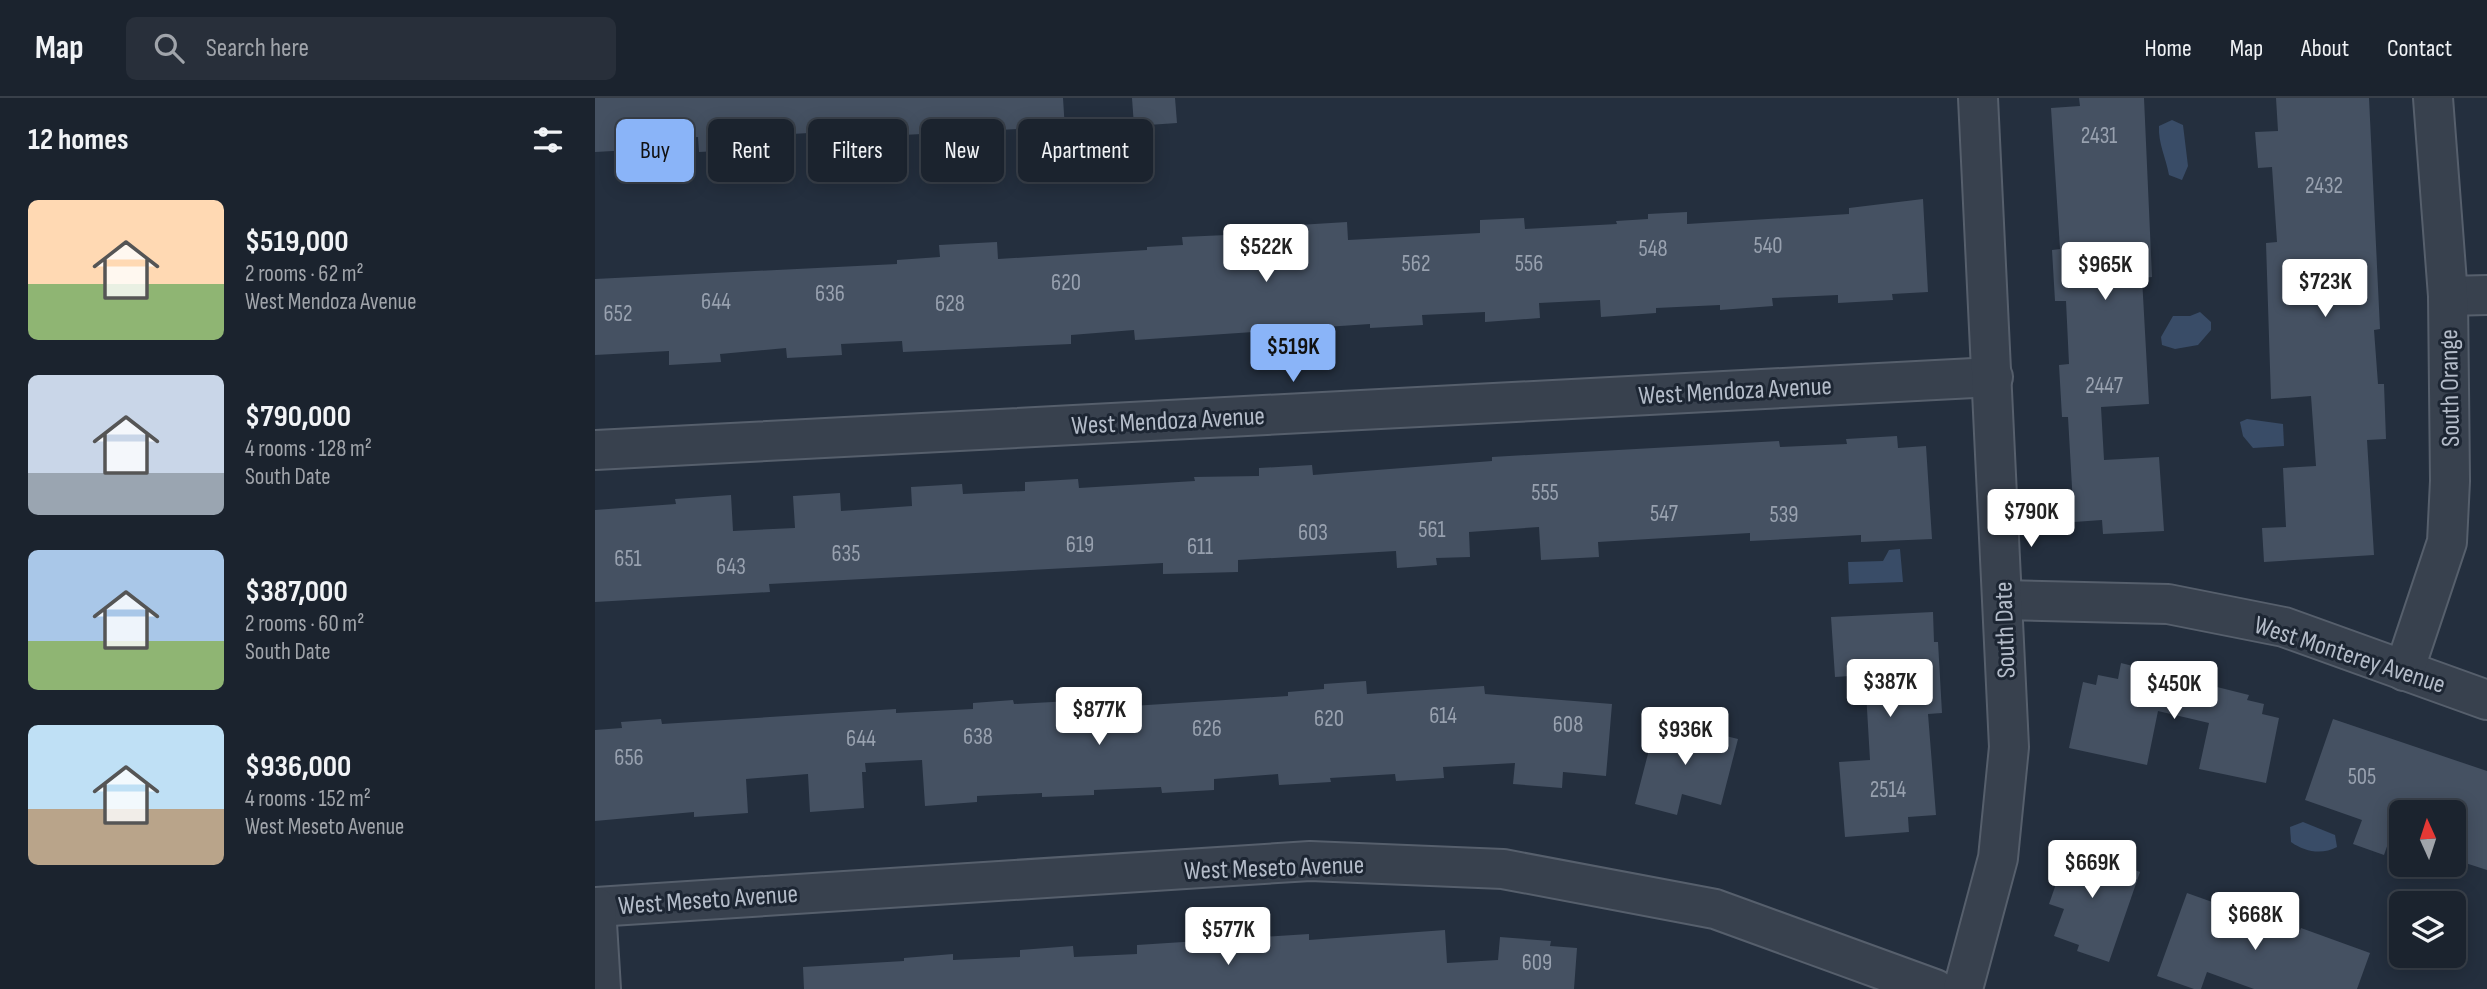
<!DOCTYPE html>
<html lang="en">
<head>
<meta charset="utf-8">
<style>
  body { margin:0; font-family:"Sofia Sans Condensed",sans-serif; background:#282f3a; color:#f1f3f6; height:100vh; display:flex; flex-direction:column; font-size:26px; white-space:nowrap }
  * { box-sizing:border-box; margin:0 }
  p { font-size:23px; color:#a0a4aa }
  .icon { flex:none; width:38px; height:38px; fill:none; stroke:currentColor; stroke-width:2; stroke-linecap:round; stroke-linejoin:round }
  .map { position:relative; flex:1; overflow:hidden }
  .sheet { display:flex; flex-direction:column; background:#1b232e; width:595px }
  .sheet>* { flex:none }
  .banner { position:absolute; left:21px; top:21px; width:665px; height:63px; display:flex; gap:14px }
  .needle { width:46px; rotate:357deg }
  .fabs { position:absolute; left:1794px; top:702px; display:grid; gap:14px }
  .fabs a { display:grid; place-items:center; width:77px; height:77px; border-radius:10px; background:#1b232e; box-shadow:0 4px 18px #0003,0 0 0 2px #39404a; font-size:35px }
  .price { position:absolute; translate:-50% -60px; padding:0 16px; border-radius:7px; background:#fff; color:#222; font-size:23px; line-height:46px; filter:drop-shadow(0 2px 4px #0008) }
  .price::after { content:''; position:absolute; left:50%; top:42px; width:21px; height:16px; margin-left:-10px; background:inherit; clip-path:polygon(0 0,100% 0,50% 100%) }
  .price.selected { background:#8ab4f8; color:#111 }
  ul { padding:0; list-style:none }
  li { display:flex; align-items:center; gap:21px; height:175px; padding:0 28px }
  li span { display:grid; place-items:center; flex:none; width:196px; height:140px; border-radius:10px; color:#555 }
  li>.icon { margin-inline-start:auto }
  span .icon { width:84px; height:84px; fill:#fffc; stroke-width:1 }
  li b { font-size:30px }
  h2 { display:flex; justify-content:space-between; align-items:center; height:84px; padding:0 28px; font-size:30px }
  .tag { padding:0 24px; border-radius:10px; background:#1b232e; box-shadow:0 4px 18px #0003,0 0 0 2px #39404a; font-size:24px; line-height:63px }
  .tag.selected { background:#8ab4f8; color:#111 }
  header { display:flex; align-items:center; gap:42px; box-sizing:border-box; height:98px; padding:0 35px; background:#1b232e; border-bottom:2px solid #39404a }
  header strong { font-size:33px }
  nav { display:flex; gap:38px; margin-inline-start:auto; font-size:24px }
  .search { width:490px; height:63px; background:#282f3a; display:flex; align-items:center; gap:18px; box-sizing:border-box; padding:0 24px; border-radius:10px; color:#a0a4aa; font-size:26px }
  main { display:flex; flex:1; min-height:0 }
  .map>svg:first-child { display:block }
  .water { fill:#394c67 }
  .building { fill:#455162 }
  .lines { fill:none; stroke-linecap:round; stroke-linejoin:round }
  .minor-casing { stroke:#565f6c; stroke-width:42 }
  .minor { stroke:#38414e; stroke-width:38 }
  .labels { text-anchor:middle; stroke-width:6; stroke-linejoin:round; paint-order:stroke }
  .number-label { font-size:23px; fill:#98a1af }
  .street-label { font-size:26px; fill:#b4bcc9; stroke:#1d2633 }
</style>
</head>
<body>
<header>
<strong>Map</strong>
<div class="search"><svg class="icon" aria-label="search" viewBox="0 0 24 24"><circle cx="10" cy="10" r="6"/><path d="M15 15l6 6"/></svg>Search here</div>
<nav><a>Home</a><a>Map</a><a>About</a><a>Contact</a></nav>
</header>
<main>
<section class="sheet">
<h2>12 homes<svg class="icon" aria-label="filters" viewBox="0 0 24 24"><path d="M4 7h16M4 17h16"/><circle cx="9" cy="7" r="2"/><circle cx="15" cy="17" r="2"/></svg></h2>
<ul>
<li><span style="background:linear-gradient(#ffd9b3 60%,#8fb573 0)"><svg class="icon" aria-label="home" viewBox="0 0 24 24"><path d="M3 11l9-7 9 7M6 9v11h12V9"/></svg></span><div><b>$519,000</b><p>2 rooms · 62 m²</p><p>West Mendoza Avenue</p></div></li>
<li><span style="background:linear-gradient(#c9d6e8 70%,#9aa5b1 0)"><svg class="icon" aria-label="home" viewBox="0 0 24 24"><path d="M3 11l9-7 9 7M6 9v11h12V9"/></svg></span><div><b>$790,000</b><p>4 rooms · 128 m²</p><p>South Date</p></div></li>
<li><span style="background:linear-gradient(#a9c7e8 65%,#8fb573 0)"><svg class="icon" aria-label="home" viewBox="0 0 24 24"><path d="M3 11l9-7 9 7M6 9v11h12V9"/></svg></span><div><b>$387,000</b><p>2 rooms · 60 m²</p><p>South Date</p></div></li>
<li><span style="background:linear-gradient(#bfe0f5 60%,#b9a48a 0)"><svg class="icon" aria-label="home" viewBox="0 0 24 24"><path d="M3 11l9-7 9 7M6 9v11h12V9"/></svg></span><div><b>$936,000</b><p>4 rooms · 152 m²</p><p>West Meseto Avenue</p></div></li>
</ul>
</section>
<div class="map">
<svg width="1892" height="891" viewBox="0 0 1892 891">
  <rect width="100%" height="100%" fill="#242f3e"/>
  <!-- water -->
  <g class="water">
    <path d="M 1577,22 L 1588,27 L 1593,68 L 1587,82 L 1574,77 C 1571,60 1563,45 1564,28 Z"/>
    <path d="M 1605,214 L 1616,224 L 1616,232 L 1603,247 L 1580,251 L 1567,247 L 1566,239 L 1578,218 L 1595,218 Z"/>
    <path d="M 1652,321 L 1688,326 L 1689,348 L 1658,350 L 1648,338 L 1645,324 Z"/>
    <path d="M 1305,451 L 1308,484 L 1254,486 L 1253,464 L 1288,463 L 1294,452 Z"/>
    <path d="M 1708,724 L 1740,737 L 1742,749 C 1727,757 1710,754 1696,744 L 1695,729 Z"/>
  </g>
  <!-- building -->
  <g class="building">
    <path d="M 0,0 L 468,0 L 470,32 L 423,35 L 423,31 L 231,41 L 231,34 L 162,38 L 162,51 L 104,54 L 103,39 L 36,43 L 36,52 L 0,54 Z"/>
    <path d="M 537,0 L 580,0 L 582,25 L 539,28 Z"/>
    <path d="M 1484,0 L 1549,0 L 1557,179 L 1547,180 L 1554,306 L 1506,309 L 1509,362 L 1564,359 L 1569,433 L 1508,436 L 1507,422 L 1479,424 L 1473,319 L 1467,319 L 1464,267 L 1474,266 L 1471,203 L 1460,203 L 1457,152 L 1465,151 L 1456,10 L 1485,8 Z"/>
    <path d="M 1681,0 L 1774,0 L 1785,231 L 1779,232 L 1783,286 L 1789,286 L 1791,341 L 1772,342 L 1779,457 L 1669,464 L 1667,430 L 1691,429 L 1688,370 L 1721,368 L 1716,298 L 1676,301 L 1671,145 L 1682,144 L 1677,69 L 1663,70 L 1660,34 L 1683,33 Z"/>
    <path d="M 1328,101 L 1333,194 L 1297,196 L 1298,202 L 1243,205 L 1243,197 L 1177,200 L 1178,208 L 1125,212 L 1125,207 L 1061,210 L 1061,215 L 1006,219 L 1005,202 L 944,205 L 945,220 L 890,224 L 890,214 L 827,217 L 828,227 L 775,230 L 775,226 L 540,242 L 539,232 L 476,237 L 476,246 L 308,254 L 307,243 L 246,246 L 247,257 L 192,260 L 191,250 L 125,256 L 126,264 L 74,267 L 74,253 L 0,257 L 0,181 L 302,166 L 302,162 L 345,159 L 344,147 L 402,144 L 403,161 L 552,152 L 552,149 L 588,147 L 587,139 L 654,136 L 654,130 L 752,124 L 753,142 L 885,135 L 885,122 L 929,120 L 930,131 L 1022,126 L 1021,123 L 1053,121 L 1053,116 L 1092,114 L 1092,126 L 1254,116 L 1254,110 Z"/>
    <path d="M 1302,338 L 1303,350 L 1331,348 L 1337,441 L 1266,444 L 1266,437 L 1155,443 L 1155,435 L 1003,444 L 1004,459 L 946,462 L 944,429 L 874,434 L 875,459 L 841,460 L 842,467 L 802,470 L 801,453 L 643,462 L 643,474 L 568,476 L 568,465 L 174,486 L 175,494 L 0,504 L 0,412 L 81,406 L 80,401 L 136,397 L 138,433 L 200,430 L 198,398 L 245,395 L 246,413 L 317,408 L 316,389 L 367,386 L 368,396 L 430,393 L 430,384 L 483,381 L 484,390 L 600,383 L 599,379 L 664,378 L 664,370 L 717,367 L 718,377 L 897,363 L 897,359 L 1184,343 L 1185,349 L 1252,346 L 1251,341 Z"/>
    <path d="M 1338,514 L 1339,544 L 1343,544 L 1347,615 L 1333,616 L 1341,717 L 1313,719 L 1314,734 L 1250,739 L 1244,664 L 1275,662 L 1270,577 L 1240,579 L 1236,519 Z"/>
    <path d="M 1526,565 L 1654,597 L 1652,602 L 1669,606 L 1667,616 L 1684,620 L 1671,685 L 1604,671 L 1614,625 L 1563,613 L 1552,667 L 1474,650 L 1488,584 L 1501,587 L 1503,577 L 1523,581 Z"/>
    <path d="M 771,583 L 772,596 L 889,588 L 890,596 L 1017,606 L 1011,678 L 968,674 L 967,690 L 918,686 L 920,665 L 848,669 L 849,680 L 801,683 L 800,676 L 735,680 L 736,684 L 684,687 L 683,676 L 619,681 L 619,692 L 567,695 L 566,689 L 499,692 L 499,697 L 447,699 L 447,695 L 382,698 L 382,704 L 330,708 L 327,662 L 270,665 L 271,674 L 267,674 L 269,710 L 215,714 L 213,676 L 151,681 L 153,715 L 99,719 L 99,714 L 0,723 L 0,632 L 27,630 L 26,624 L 66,621 L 67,626 L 301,611 L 301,615 L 378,611 L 378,605 L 418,602 L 419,606 L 494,602 L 494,598 L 536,596 L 537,608 L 693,598 L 693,594 L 729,591 L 729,586 Z"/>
    <path d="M 1062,621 L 1143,641 L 1126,707 L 1087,696 L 1082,717 L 1040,706 Z"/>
    <path d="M 1738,621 L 1892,673 L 1892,772 L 1858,761 L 1858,714 L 1804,714 L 1789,757 L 1758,746 L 1767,722 L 1710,702 Z"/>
    <path d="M 1476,743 L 1513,755 L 1511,762 L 1545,774 L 1514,864 L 1482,853 L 1484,847 L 1459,838 L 1469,811 L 1454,806 Z"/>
    <path d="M 1592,795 L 1704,835 L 1706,830 L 1775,855 L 1762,891 L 1659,891 L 1612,874 L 1606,891 L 1599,891 L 1562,878 Z"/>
    <path d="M 850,832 L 852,865 L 903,862 L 905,839 L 956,843 L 955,848 L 982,850 L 979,891 L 209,891 L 208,869 L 309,863 L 309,860 L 358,856 L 358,862 L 425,859 L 425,852 L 478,848 L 479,859 L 542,856 L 542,847 L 714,836 L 714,842 Z"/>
  </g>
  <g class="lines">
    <defs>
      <g id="minor">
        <path d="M 1853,198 L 1892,197"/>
        <path d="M 0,352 L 1398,279"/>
        <path d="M 1408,502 L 1573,506 L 1689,529 L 1892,602"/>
        <path d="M 1809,573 L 1852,444 L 1855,383 L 1853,198 L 1838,0"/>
        <path d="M 0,809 L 715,763 L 908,771 L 1120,811 L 1340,891"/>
        <path d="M 1,809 L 6,891"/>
        <path d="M 1368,891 L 1403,760 L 1414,649 L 1383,0"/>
      </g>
    </defs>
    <!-- minor casing -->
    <use href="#minor" class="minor-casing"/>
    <!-- minor -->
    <use href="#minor" class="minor"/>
  </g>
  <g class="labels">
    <!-- number labels -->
    <g class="number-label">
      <text x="1504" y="45">2431</text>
      <text x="1729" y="95">2432</text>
      <text x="1173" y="155">540</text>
      <text x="1058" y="158">548</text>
      <text x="821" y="173">562</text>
      <text x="934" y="173">556</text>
      <text x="471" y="192">620</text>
      <text x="235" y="203">636</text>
      <text x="121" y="211">644</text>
      <text x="355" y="213">628</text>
      <text x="23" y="223">652</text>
      <text x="1509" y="295">2447</text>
      <text x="950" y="402">555</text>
      <text x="1069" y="423">547</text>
      <text x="1189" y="424">539</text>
      <text x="837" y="439">561</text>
      <text x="718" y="442">603</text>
      <text x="485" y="454">619</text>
      <text x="605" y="456">611</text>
      <text x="251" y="463">635</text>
      <text x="33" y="468">651</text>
      <text x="136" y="476">643</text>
      <text x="848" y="625">614</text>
      <text x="734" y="628">620</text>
      <text x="973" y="634">608</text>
      <text x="612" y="638">626</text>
      <text x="383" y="646">638</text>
      <text x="266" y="648">644</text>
      <text x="34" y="667">656</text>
      <text x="1767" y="686">505</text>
      <text x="1293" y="699">2514</text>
      <text x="942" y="872">609</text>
    </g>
    <!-- street labels -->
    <g class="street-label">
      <text transform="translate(1854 290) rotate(-91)" y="9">South Orange</text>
      <text transform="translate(1140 292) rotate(-3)" y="9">West Mendoza Avenue</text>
      <text transform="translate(573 322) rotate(-3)" y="9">West Mendoza Avenue</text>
      <text transform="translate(1409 532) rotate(-92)" y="9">South Date</text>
      <text transform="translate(1755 556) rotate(18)" y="9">West Monterey Avenue</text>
      <text transform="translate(679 769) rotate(-2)" y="9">West Meseto Avenue</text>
      <text transform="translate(113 801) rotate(-4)" y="9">West Meseto Avenue</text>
    </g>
  </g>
</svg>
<div class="fabs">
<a><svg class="needle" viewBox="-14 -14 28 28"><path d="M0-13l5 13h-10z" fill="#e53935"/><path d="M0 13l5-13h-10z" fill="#a0a4aa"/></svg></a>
<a><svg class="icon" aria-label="layers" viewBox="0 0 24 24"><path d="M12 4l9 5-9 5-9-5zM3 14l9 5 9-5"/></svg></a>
</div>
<b class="price" style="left:671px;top:186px">$522K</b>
<b class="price" style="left:1510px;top:204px">$965K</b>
<b class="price" style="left:1730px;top:221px">$723K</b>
<b class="price selected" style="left:698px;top:286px">$519K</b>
<b class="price" style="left:1436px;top:451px">$790K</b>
<b class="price" style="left:1295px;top:621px">$387K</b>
<b class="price" style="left:1579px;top:623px">$450K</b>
<b class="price" style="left:504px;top:649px">$877K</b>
<b class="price" style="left:1090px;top:669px">$936K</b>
<b class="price" style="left:1497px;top:802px">$669K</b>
<b class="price" style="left:1660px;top:854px">$668K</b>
<b class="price" style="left:633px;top:869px">$577K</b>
<div class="banner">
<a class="tag selected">Buy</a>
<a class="tag">Rent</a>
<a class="tag">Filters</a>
<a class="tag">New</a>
<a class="tag">Apartment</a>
</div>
</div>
</main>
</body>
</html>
